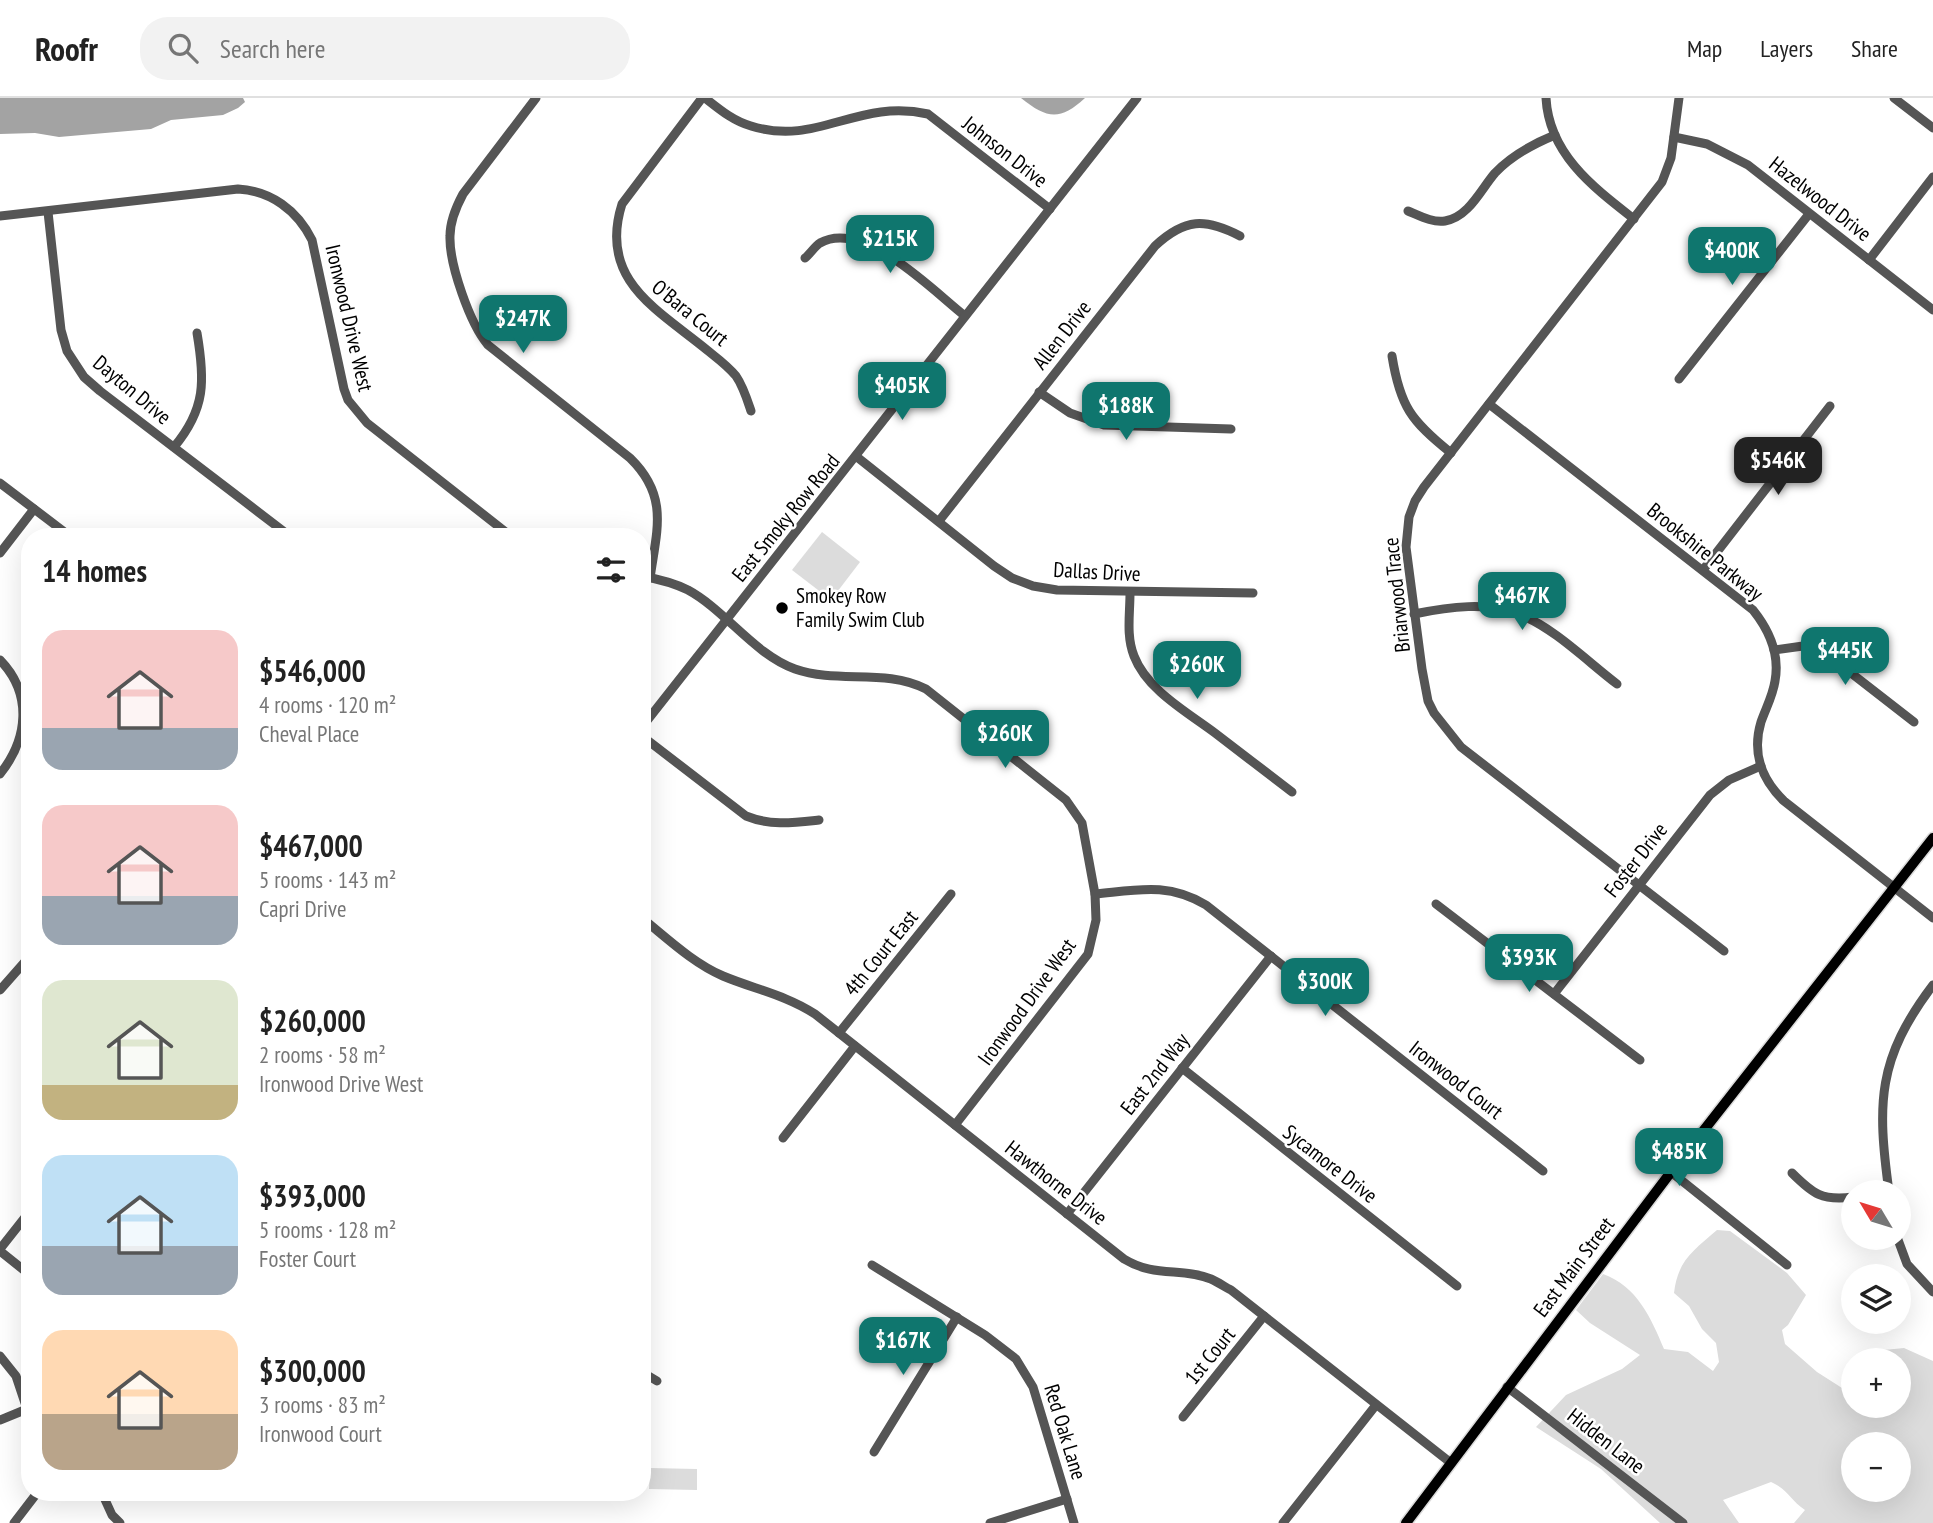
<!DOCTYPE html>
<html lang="en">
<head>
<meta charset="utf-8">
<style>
  body { margin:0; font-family:"PT Sans Narrow",sans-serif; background:#f2f2f2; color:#222; height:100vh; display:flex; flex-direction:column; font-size:26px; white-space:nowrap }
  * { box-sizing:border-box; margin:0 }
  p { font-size:23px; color:#767676 }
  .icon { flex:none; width:38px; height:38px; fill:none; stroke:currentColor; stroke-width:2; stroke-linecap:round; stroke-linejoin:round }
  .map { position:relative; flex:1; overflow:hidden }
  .panel { position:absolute; left:21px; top:430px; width:630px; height:973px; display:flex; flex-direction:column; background:#fff; border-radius:28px; box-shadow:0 7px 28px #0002 }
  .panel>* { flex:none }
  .needle { width:46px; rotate:308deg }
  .fabs { position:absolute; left:1841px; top:1082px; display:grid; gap:14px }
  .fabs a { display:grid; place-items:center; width:70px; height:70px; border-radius:50%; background:#fff; box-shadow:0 7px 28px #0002; font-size:35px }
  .price { position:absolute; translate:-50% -60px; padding:0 16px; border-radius:14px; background:#0f766e; color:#fff; font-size:23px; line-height:46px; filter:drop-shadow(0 2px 4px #0008) }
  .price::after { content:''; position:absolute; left:50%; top:42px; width:21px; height:16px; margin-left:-10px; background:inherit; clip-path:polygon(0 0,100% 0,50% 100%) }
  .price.active { background:#222; color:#fff }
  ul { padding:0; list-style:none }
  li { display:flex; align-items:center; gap:21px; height:175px; padding:0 21px }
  li span { display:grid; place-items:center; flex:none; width:196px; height:140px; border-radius:21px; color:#555 }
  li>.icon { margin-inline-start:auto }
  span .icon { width:84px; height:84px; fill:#fffc; stroke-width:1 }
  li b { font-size:30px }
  h2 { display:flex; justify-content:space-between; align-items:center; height:84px; padding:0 21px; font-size:30px }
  header { display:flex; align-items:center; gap:42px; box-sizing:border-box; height:98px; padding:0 35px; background:#fff; border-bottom:2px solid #e0e0e0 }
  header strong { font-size:33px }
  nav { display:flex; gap:38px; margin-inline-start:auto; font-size:24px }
  .search { width:490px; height:63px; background:#f2f2f2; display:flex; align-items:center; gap:18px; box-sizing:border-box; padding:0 24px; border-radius:28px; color:#767676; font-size:26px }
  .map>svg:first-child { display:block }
  .green { fill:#dcdcdc; fill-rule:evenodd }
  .water { fill:#a3a3a3 }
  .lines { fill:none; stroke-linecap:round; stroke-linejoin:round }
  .major-casing { stroke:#dbdbdb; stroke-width:13 }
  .minor { stroke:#555; stroke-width:9 }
  .major { stroke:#000; stroke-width:10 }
  .poi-dot { fill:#000; stroke:#fff; stroke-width:2.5 }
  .labels { text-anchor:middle; stroke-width:5; stroke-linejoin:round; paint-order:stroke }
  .street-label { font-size:21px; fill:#000; stroke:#fff }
  .poi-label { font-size:21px; fill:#000; stroke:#fff; text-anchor:start }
</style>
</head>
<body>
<header>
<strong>Roofr</strong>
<div class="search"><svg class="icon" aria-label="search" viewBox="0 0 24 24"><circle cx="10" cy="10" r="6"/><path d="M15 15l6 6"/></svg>Search here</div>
<nav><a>Map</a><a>Layers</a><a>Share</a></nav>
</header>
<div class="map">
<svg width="1933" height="1425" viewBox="0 0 1933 1425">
  <rect width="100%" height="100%" fill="#fff"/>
  <!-- green -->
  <g class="green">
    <path d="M 822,434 L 860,464 L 831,502 L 792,472 Z"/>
    <path d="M 1717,1132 L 1730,1133 L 1787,1175 L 1806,1197 L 1788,1227 L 1782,1232 L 1785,1246 L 1817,1274 L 1853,1297 L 1853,1307 L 1899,1307 L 1899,1262 L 1883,1262 L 1880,1258 L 1884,1252 L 1904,1250 L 1933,1263 L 1933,1425 L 1794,1425 L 1805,1412 C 1790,1402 1789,1392 1771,1384 L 1723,1402 L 1739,1425 L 1660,1425 L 1601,1371 L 1536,1329 L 1566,1297 L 1622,1271 L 1640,1257 L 1590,1225 L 1576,1212 L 1603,1176 C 1637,1188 1651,1220 1664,1251 L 1688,1254 L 1713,1273 L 1719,1264 L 1716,1245 L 1702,1231 L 1689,1208 L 1674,1195 C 1678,1162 1693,1153 1717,1132 ZM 1853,1346 L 1899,1346 L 1899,1391 L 1853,1391 Z"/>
    <path d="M 650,1370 L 697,1371 L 697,1392 L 649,1391 Z"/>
  </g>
  <!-- water -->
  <g class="water">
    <path d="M 0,0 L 243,0 L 245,4 L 238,10 L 223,17 L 171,22 L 151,31 L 59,39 L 35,35 L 0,36 Z"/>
    <path d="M 1021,0 L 1085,0 C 1060,23 1047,21 1021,0 Z"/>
  </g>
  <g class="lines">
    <defs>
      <path id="major" d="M 1406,1425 L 1671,1074 L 1933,740"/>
    </defs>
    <!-- major casing -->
    <use href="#major" class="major-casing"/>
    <!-- minor -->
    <g class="minor">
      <path d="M 536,0 L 463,96 C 456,109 450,123 450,138 C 449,166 470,226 488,247 L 630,360 C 669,398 657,431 650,480"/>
      <path d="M 702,0 L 622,106 C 598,182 657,211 707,252 C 717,260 728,268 736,278 C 743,288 747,301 751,313"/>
      <path d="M 705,0 C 719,11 733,23 751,28 C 818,49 857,0 928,16 L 1050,111"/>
      <path d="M 1546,0 C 1549,56 1593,89 1634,121"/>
      <path d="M 1679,0 L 1671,60 L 1662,84 L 1424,389 L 1415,403 L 1409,419 L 1406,449 L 1422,571 L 1428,603 L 1434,615 L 1461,649 L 1724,853"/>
      <path d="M 1894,0 L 1933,30"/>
      <path d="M 1674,39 L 1707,46 L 1748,67 L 1933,212"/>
      <path d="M 1408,113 C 1420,118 1433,125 1445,123 C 1469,119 1481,91 1495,75 C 1512,57 1533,46 1555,37"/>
      <path d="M 48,114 L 61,232 L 67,253 L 84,279 L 100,293 L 291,439"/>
      <path d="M 0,118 L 238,91 C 271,93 297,112 312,142 L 344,291 L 348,302 L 367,325 L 512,439"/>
      <path d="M 805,160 C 810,156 815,148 820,145 C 864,120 934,194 965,218"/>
      <path d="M 1869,162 L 1933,79"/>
      <path d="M 1392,258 C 1400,308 1411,323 1451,355"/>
      <path d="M 1679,281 L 1809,116"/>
      <path d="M 1039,294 L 1070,315 L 1104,327 L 1231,331"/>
      <path d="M 1489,306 L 1753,512 C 1769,532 1780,556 1775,583 C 1773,597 1766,610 1761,624 C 1752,654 1761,681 1784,703 L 1933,820"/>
      <path d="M 174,349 C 206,311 205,282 197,235"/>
      <path d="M 857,359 L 994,468 L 1012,480 L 1033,488 L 1057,492 L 1253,495"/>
      <path d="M 0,385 L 71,439"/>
      <path d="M 939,423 L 1155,148 C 1185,120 1205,120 1240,138"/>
      <path d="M 0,455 L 34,411"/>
      <path d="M 1703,472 L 1830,308"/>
      <path d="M 642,478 C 658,481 674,485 688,492 C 725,512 755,557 795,571 C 838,586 885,570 926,591 L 1066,702 L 1082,725 L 1095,796 L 1096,822 L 1088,856 L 955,1027"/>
      <path d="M 1130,495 C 1130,516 1126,538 1134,558 C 1147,592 1187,614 1215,635 C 1241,655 1266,674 1292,694"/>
      <path d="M 1414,516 C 1448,509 1489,503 1521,517 C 1554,530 1588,564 1617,586"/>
      <path d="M 1774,552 L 1803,548 L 1824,554 L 1914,624"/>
      <path d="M 0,562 C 33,596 28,641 0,676"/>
      <path d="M 642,629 L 1137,0"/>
      <path d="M 642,638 L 746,718 C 771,728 792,725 819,722"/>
      <path d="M 1095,796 C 1137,792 1168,784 1206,807 L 1543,1073"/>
      <path d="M 1436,806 L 1640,962"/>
      <path d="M 642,820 C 668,841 693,865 723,878 C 754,891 786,897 815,916 L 1124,1161 C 1155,1180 1181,1169 1211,1181 C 1218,1184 1225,1189 1231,1192 L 1451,1365"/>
      <path d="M 0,892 L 30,858"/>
      <path d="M 1554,896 L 1710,697 L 1729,682 L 1761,668"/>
      <path d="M 839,935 L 951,796"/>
      <path d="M 1182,970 L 1457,1188"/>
      <path d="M 783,1040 L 855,948"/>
      <path d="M 1671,1074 L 1787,1167"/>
      <path d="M 1792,1075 C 1813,1096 1822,1103 1853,1099"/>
      <path d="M 1889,1094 C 1877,1005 1877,961 1933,887"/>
      <path d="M 1067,1116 L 1271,858"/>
      <path d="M 1897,1139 L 1907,1166 L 1933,1194"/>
      <path d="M 0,1151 L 30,1113"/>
      <path d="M 0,1153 L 30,1177"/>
      <path d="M 872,1167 L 985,1237 L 1016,1261 L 1033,1289 L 1074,1425"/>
      <path d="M 0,1258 L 16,1278 L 30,1320"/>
      <path d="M 642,1274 L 657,1283"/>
      <path d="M 1507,1289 L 1683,1425"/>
      <path d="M 1183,1319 L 1264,1218"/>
      <path d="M 0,1322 L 27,1311"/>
      <path d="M 874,1354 L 957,1219"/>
      <path d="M 102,1395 L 112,1417 L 120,1425"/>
      <path d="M 14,1425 L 37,1395"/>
      <path d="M 990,1425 L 1067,1401"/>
      <path d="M 1283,1425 L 1376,1307"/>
    </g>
    <!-- major -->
    <use href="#major" class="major"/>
  </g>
  <!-- markers -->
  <circle class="poi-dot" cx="782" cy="510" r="7"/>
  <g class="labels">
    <!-- street labels -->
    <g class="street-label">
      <text transform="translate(1005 54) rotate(38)" y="7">Johnson Drive</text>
      <text transform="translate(1820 101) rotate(38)" y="7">Hazelwood Drive</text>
      <text transform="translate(690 215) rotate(39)" y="7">O'Bara Court</text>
      <text transform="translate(349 220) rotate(77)" y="7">Ironwood Drive West</text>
      <text transform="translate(1062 237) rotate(-52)" y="7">Allen Drive</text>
      <text transform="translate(132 292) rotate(40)" y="7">Dayton Drive</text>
      <text transform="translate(786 420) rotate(-51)" y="7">East Smoky Row Road</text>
      <text transform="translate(1705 454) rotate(39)" y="7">Brookshire Parkway</text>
      <text transform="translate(1097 474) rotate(3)" y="7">Dallas Drive</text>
      <text transform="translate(1397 497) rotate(-96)" y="7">Briarwood Trace</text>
      <text transform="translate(1636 762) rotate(-52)" y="7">Foster Drive</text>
      <text transform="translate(881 855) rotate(-51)" y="7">4th Court East</text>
      <text transform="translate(1027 904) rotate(-54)" y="7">Ironwood Drive West</text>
      <text transform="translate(1155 976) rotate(-52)" y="7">East 2nd Way</text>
      <text transform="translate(1456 982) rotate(38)" y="7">Ironwood Court</text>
      <text transform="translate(1330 1066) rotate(38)" y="7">Sycamore Drive</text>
      <text transform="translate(1056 1085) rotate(38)" y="7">Hawthorne Drive</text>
      <text transform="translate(1574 1169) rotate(-53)" y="7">East Main Street</text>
      <text transform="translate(1210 1258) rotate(-51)" y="7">1st Court</text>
      <text transform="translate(1065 1334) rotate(73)" y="7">Red Oak Lane</text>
      <text transform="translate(1606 1343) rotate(38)" y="7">Hidden Lane</text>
    </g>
    <!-- poi labels -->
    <g class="poi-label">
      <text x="796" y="505">Smokey Row<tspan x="796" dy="24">Family Swim Club</tspan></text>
    </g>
  </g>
</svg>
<div class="fabs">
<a><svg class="needle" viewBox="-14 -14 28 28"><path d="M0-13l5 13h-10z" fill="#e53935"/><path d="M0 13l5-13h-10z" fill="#767676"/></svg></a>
<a><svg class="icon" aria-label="layers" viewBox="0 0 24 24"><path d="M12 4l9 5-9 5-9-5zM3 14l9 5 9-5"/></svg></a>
<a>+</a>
<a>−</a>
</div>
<b class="price" style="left:890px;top:177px">$215K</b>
<b class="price" style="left:1732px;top:189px">$400K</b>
<b class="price" style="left:523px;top:257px">$247K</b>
<b class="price" style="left:902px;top:324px">$405K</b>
<b class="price" style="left:1126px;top:344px">$188K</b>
<b class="price active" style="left:1778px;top:399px">$546K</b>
<b class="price" style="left:1522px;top:534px">$467K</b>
<b class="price" style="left:1845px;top:589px">$445K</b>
<b class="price" style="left:1197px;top:603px">$260K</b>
<b class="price" style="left:1005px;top:672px">$260K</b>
<b class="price" style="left:1529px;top:896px">$393K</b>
<b class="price" style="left:1325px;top:920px">$300K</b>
<b class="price" style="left:1679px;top:1090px">$485K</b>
<b class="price" style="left:903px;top:1279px">$167K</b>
<section class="panel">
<h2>14 homes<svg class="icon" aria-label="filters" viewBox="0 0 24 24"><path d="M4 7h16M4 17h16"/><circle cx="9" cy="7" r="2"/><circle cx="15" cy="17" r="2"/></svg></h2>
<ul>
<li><span style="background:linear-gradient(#f6c9c9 70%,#9aa5b1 0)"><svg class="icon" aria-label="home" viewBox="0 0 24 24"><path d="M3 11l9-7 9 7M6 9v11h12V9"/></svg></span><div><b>$546,000</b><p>4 rooms · 120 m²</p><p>Cheval Place</p></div></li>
<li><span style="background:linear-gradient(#f6c9c9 65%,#9aa5b1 0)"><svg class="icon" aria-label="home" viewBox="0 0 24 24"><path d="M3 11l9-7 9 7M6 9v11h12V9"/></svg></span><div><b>$467,000</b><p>5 rooms · 143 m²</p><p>Capri Drive</p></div></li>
<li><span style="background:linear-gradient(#dfe7d0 75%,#c2b280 0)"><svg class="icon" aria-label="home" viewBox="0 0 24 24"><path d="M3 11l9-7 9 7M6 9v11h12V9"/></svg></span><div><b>$260,000</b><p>2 rooms · 58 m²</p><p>Ironwood Drive West</p></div></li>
<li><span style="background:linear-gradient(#bfe0f5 65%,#9aa5b1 0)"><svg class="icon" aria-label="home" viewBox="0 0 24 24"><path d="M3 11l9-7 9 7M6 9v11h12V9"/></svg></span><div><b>$393,000</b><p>5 rooms · 128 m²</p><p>Foster Court</p></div></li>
<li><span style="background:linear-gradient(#ffd9b3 60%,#b9a48a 0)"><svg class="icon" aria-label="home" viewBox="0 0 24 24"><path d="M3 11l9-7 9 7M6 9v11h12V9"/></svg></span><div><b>$300,000</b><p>3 rooms · 83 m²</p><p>Ironwood Court</p></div></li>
</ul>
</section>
</div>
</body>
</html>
